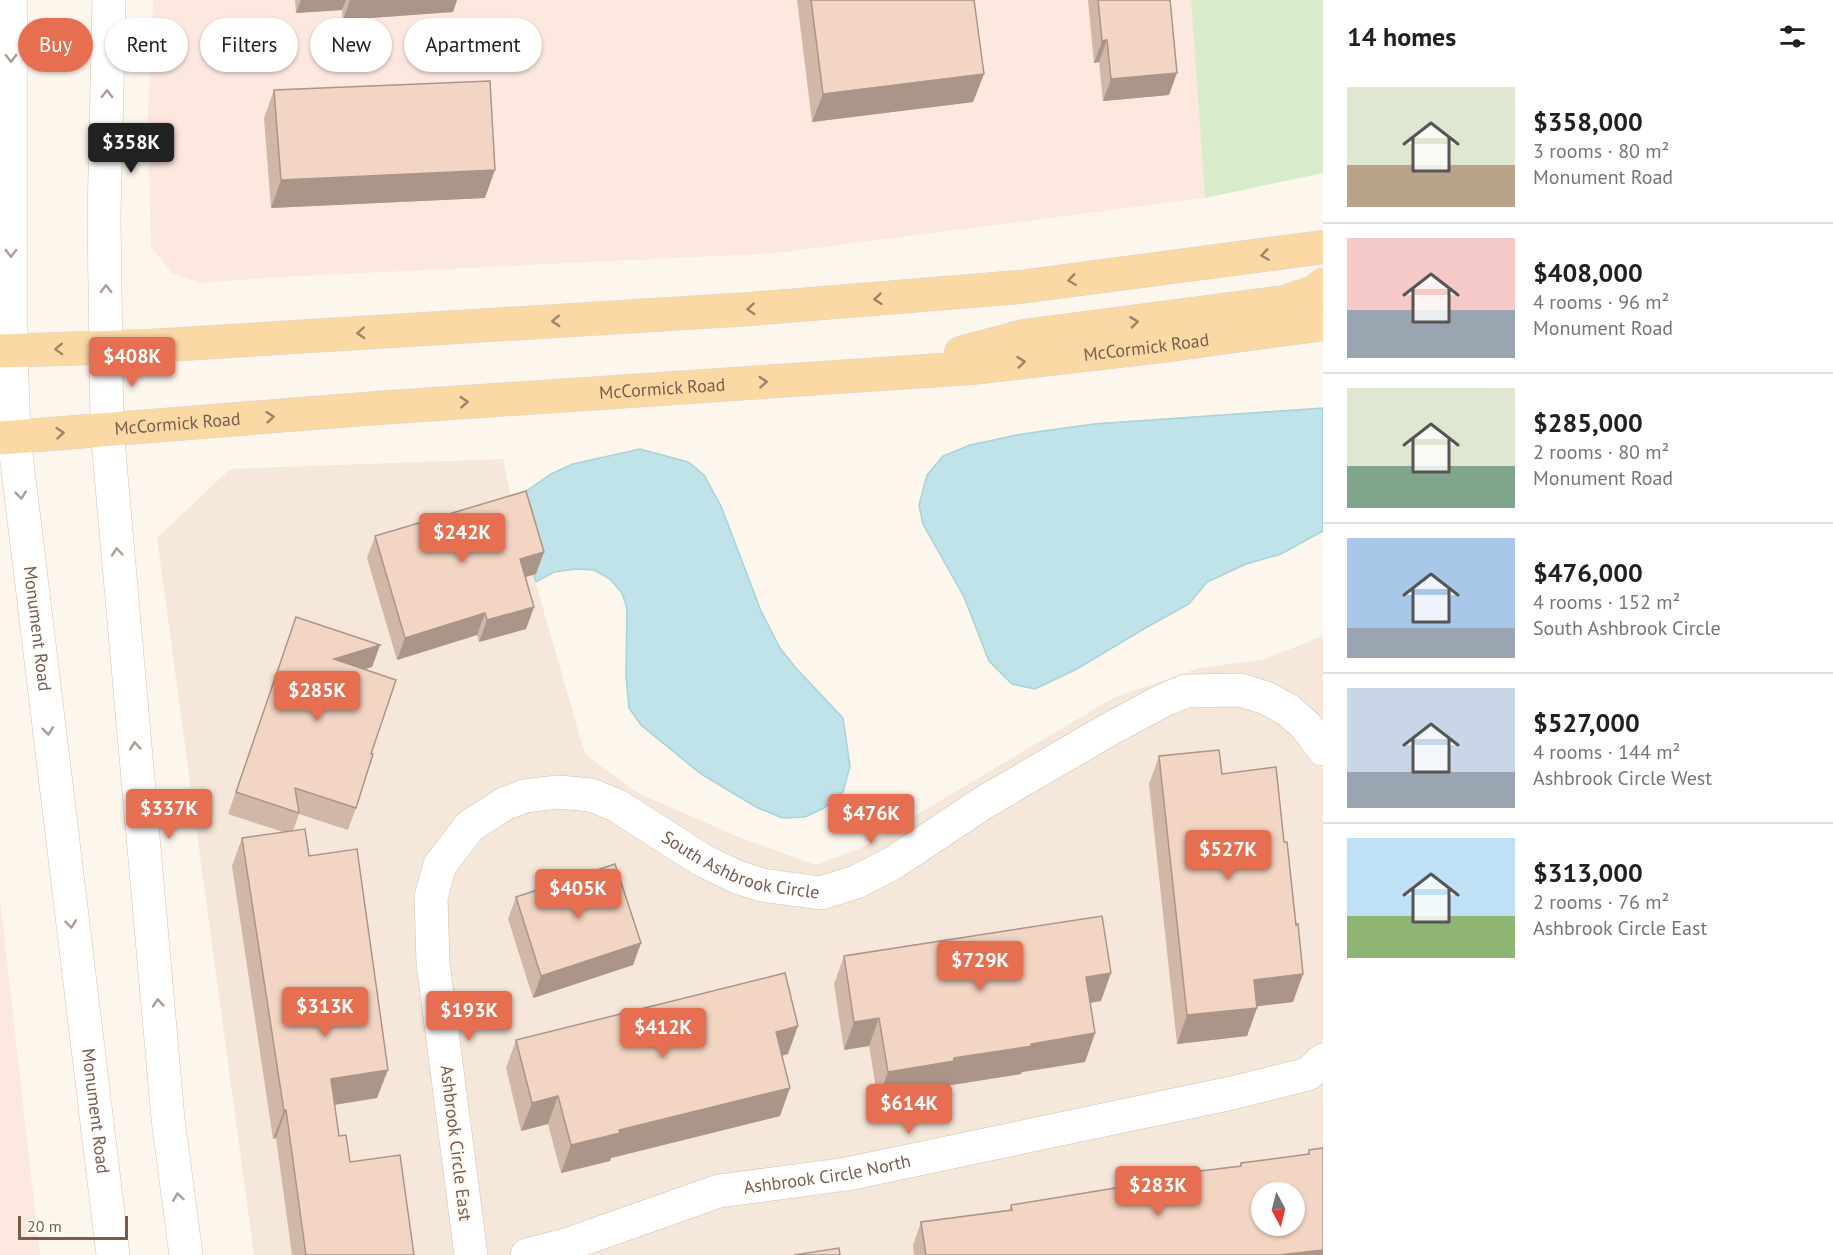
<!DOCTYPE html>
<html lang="en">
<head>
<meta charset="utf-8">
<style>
  body { margin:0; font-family:"PT Sans",sans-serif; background:#f2f2f2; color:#202124; height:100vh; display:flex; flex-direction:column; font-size:22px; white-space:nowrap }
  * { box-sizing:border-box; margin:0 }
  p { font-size:20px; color:#757577 }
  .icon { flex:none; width:33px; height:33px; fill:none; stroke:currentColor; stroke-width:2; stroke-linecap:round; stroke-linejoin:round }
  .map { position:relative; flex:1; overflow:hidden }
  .side { display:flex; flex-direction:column; background:#fff; width:510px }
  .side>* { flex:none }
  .top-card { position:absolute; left:18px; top:18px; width:570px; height:54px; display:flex; gap:12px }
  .needle { width:39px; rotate:173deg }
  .tools { position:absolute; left:1251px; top:1182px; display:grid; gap:12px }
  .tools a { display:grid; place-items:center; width:54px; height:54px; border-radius:50%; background:#fff; box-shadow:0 2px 4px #0004; font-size:30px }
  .scale { position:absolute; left:18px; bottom:15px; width:110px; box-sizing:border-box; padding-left:6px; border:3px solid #7a5c4d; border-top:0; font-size:16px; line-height:21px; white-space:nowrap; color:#7a5c4d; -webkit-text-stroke:4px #fffaf3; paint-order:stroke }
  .price { position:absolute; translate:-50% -51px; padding:0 14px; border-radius:6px; background:#e76f51; color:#fff; font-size:20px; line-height:39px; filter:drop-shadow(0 2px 3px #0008) }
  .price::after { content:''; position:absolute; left:50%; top:36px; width:18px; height:14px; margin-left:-9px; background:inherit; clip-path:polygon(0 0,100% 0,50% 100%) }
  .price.current { background:#222; color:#fff }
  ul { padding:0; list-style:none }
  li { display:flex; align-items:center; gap:18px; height:150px; padding:0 24px }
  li+li { border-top:2px solid #e0e0e0 }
  li span { display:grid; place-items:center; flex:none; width:168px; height:120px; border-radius:0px; color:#555 }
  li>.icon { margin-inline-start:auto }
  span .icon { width:72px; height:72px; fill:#fffc; stroke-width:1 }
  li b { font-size:26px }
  h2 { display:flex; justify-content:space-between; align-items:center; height:72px; padding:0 24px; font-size:26px }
  .pill { padding:0 21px; border-radius:27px; background:#fff; box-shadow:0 2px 4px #0004; font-size:21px; line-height:54px }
  .pill.current { background:#e76f51; color:#fff }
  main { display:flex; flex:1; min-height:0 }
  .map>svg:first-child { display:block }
  .residential { fill:#f5e8da; fill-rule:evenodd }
  .commercial { fill:#fde8e0 }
  .green { fill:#d8ecc9 }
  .water { fill:#bfe3e8; stroke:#a5d3da; stroke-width:1.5 }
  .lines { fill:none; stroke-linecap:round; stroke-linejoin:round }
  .street-casing { stroke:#d1beb0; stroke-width:34 }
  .secondary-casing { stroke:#d6c0b0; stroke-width:34 }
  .primary-casing { stroke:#dad1cd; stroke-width:34 }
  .street { stroke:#fff; stroke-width:33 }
  .secondary { stroke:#fff; stroke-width:33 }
  .primary { stroke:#fbd9a5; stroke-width:33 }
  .wall { fill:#d1b7a8 }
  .shaded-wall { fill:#aa9588 }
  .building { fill:#f3d5c3; stroke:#aa9588; stroke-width:1.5; fill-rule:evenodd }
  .oneway { stroke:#af9d94 }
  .oneway2 { stroke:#a18267 }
  .labels { text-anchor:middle; stroke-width:4.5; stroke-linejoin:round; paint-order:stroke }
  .street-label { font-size:18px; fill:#7a5c4d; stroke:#fffaf3 }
</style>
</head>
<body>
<main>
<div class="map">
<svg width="1323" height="1255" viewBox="0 0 1323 1255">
  <rect width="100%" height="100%" fill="#fdf6ec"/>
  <!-- residential -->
  <path class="residential" d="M 503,459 L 512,501 L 585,754 L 636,792 L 736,836 L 816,865 L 861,848 L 1113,698 L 1199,668 L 1262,660 L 1323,636 L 1323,1255 L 254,1255 L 157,538 L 230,469 ZM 1262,1192 L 1294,1192 L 1294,1226 L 1262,1226 Z"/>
  <!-- commercial -->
  <g class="commercial">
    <path d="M 153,0 L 1191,0 L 1205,198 L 777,253 L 280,277 L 200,283 L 172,273 L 151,247 L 148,117 Z"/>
    <path d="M 0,900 L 40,1255 L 0,1255 Z"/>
  </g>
  <!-- green -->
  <path class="green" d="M 1191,0 L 1323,0 L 1323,173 L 1205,198 Z"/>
  <!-- water -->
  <g class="water">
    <path d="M 1323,408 L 1323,531 L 1281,554 L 1246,564 L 1207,582 L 1189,604 L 1147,627 L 1075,670 L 1035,689 L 1012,684 L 989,661 L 964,597 L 923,524 L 919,505 L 927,475 L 943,456 L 970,445 L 1022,434 L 1094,424 Z"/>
    <path d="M 640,449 L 688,462 L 704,475 L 721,506 L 761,611 L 780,648 L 795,667 L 843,718 L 850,766 L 843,792 L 824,808 L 805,817 L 782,818 L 756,807 L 701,774 L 641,725 L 629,708 L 626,676 L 627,608 L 622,593 L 610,579 L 594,570 L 576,569 L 554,572 L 536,582 L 512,501 L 551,474 L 573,464 Z"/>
  </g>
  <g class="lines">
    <defs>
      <g id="street">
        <path id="s1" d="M 471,1255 L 433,963 L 431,897 L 440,865 L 470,826 L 504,804 L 525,796 L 558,792 L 591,795 L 616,805 L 702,860 L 737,877 L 762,885 L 821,893 L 856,882 L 893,863 L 983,803 L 1108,730 L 1162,701 L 1186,691 L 1240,690 L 1266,698 L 1288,710 L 1306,726 L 1323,749"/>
        <path id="s2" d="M 527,1255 L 566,1245 L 719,1191 L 847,1174 L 1232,1093 L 1308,1074 L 1323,1060"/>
      </g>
      <g id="secondary">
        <path id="s3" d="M 11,0 L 11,350 L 14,437 L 113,1255"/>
        <path d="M 109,0 L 104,217 L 107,429 L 168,1119 L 186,1255"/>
      </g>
      <g id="primary">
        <path d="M 0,351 L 150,346 L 750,309 L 1020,287 L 1323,247"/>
        <path d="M 961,353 L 1024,336 L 1285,302 L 1315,292 L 1323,285"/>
        <path id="s4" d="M 0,438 L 377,408 L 971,368 L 1161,346 L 1323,324"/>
      </g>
    </defs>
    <!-- street casing -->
    <use href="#street" class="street-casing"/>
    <!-- secondary casing -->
    <use href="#secondary" class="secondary-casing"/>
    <!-- primary casing -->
    <use href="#primary" class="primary-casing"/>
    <!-- street -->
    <use href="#street" class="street"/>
    <!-- secondary -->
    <use href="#secondary" class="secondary"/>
    <!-- primary -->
    <use href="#primary" class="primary"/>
  </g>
  <!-- wall -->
  <g class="wall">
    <path d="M 295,0 L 457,0 L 453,12 L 343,20 L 342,10 L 296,13 Z"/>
    <path d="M 797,0 L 974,0 L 984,74 L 973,102 L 812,122 Z"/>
    <path d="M 1088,0 L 1170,0 L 1169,95 L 1103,101 L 1099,62 L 1094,63 Z"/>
    <path d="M 274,90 L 485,198 L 271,208 L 264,118 Z"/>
    <path d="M 375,536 L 544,552 L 536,574 L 525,577 L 534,607 L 526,629 L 479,642 L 477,635 L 397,660 L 367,558 Z"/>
    <path d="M 296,617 L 380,645 L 372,667 L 365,669 L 371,754 L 356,808 L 348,830 L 299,814 L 293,831 L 309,856 L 377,1098 L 334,1105 L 339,1136 L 350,1162 L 414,1255 L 292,1255 L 276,1138 L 273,1139 L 232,866 L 242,838 L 283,832 L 228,814 Z"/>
    <path d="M 1159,756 L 1222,774 L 1284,842 L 1303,974 L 1293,1002 L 1257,1006 L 1247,1036 L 1177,1044 L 1149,784 Z"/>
    <path d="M 516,897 L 641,943 L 633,965 L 533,998 L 508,919 Z"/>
    <path d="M 844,956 L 1101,1001 L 1090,1003 L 1095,1033 L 1085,1062 L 1022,1072 L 1021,1074 L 945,1086 L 944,1089 L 878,1100 L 869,1046 L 844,1050 L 834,984 Z"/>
    <path d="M 516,1040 L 788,1054 L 782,1056 L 780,1116 L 611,1158 L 610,1161 L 561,1173 L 548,1124 L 521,1131 L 506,1068 Z"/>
    <path d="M 1309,1150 L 1323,1255 L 914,1255 L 913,1245 L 921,1222 L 1009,1210 L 1011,1205 L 1174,1178 L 1176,1174 L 1239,1167 L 1241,1163 L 1307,1155 Z"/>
  </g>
  <!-- shaded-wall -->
  <g class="shaded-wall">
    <path d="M 301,0 L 346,0 L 342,10 L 296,13 Z"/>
    <path d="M 350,0 L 457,0 L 453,12 L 343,20 Z"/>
    <path d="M 1107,40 L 1099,62 L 1094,63 L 1102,41 Z"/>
    <path d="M 1177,73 L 1169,95 L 1103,101 L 1111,79 Z"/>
    <path d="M 984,74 L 973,102 L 812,122 L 823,94 Z"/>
    <path d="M 495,170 L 485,198 L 271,208 L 281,180 Z"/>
    <path d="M 544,552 L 536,574 L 512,581 L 520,559 Z"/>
    <path d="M 534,607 L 526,629 L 479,642 L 487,620 Z"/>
    <path d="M 485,613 L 477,635 L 397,660 L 405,638 Z"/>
    <path d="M 380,645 L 372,667 L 326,681 L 334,659 Z"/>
    <path d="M 641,943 L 633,965 L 533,998 L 541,976 Z"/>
    <path d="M 1111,973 L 1101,1001 L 1076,1005 L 1086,977 Z"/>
    <path d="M 1303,974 L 1293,1002 L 1244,1008 L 1254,980 Z"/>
    <path d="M 1257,1008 L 1247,1036 L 1177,1044 L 1187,1015 Z"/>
    <path d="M 879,1018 L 869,1046 L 844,1050 L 854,1022 Z"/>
    <path d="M 798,1026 L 788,1054 L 766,1060 L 776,1032 Z"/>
    <path d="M 1095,1033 L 1085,1062 L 1022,1072 L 1021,1074 L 945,1086 L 944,1089 L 878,1100 L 888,1072 L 1031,1044 Z"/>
    <path d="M 388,1070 L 377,1098 L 320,1107 L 331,1079 Z"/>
    <path d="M 790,1088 L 780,1116 L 611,1158 L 610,1161 L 561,1173 L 571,1145 L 619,1130 Z"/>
    <path d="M 558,1096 L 548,1124 L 521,1131 L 532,1103 Z"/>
    <path d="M 286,1110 L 276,1138 L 273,1139 L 284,1111 Z"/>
    <path d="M 1323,1250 L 1323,1255 L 1279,1255 Z"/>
  </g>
  <!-- building -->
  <g class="building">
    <path d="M 811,0 L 974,0 L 984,74 L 823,94 Z"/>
    <path d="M 1098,0 L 1170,0 L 1177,73 L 1111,79 L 1107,40 L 1102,41 Z"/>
    <path d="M 490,81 L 495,170 L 281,180 L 274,90 Z"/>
    <path d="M 526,491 L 544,552 L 520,559 L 534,607 L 487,620 L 485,613 L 405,638 L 375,536 Z"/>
    <path d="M 296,617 L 380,645 L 334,659 L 396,680 L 371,754 L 373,754 L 356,808 L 295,788 L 299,813 L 236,792 Z"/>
    <path d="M 1219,750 L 1222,774 L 1276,767 L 1284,842 L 1287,842 L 1296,925 L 1298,924 L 1303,974 L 1254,980 L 1257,1008 L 1187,1015 L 1159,756 Z"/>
    <path d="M 305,829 L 309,856 L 357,849 L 388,1070 L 331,1079 L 339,1136 L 346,1135 L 350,1162 L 400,1155 L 414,1255 L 306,1255 L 286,1110 L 284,1111 L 242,838 Z"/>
    <path d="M 615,864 L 641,943 L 541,976 L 516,897 Z"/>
    <path d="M 1102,916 L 1111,973 L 1086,977 L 1095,1033 L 1031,1044 L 1032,1046 L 954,1058 L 954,1061 L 888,1072 L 879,1018 L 854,1022 L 844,956 Z"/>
    <path d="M 785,973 L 798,1026 L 776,1032 L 790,1088 L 619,1130 L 620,1133 L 571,1145 L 558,1096 L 532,1103 L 516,1040 Z"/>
    <path d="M 1323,1148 L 1323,1250 L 1279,1255 L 926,1255 L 921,1222 L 1012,1210 L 1011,1205 L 1176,1178 L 1176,1174 L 1241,1166 L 1241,1163 L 1309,1154 L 1309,1150 ZM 1262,1192 L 1294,1192 L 1294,1226 L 1262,1226 Z"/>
    <path d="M 839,1248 L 840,1255 L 794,1255 Z"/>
  </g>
  <!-- one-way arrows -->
  <defs><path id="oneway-chevron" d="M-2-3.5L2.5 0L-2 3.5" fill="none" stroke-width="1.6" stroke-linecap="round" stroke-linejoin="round" transform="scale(1.5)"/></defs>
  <g class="oneway">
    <use href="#oneway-chevron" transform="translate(11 58) rotate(90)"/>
    <use href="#oneway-chevron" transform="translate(107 94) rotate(-89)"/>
    <use href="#oneway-chevron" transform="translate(11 253) rotate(90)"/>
    <use href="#oneway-chevron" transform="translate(106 289) rotate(-91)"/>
    <use href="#oneway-chevron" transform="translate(21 495) rotate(84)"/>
    <use href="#oneway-chevron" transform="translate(117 552) rotate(-95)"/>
    <use href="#oneway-chevron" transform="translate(48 731) rotate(83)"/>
    <use href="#oneway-chevron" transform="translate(135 746) rotate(-95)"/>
    <use href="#oneway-chevron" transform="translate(71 924) rotate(83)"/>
    <use href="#oneway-chevron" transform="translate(158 1003) rotate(-95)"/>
    <use href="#oneway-chevron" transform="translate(178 1197) rotate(-98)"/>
  </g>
  <g class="oneway2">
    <use href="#oneway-chevron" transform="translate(1265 255) rotate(172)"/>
    <use href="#oneway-chevron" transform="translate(1072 280) rotate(172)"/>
    <use href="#oneway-chevron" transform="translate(878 299) rotate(175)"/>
    <use href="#oneway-chevron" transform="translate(751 309) rotate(176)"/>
    <use href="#oneway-chevron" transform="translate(556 321) rotate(177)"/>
    <use href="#oneway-chevron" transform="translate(1134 322) rotate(-7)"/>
    <use href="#oneway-chevron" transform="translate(361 333) rotate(177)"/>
    <use href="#oneway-chevron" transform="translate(59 349) rotate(178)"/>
    <use href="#oneway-chevron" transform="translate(1021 362) rotate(-6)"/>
    <use href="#oneway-chevron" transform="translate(763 382) rotate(-4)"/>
    <use href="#oneway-chevron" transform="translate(464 402) rotate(-4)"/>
    <use href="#oneway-chevron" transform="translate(270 417) rotate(-5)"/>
    <use href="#oneway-chevron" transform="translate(60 433) rotate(-5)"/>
  </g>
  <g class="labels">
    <!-- street labels -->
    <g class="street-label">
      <text dy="6" stroke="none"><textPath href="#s4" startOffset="1150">McCormick Road</textPath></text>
      <text dy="6" stroke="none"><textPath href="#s4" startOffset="664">McCormick Road</textPath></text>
      <text dy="6" stroke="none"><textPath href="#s4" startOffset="178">McCormick Road</textPath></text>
      <text dy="6" stroke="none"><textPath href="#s3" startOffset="630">Monument Road</textPath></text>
      <text dy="6" stroke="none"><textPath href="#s1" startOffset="740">South Ashbrook Circle</textPath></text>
      <text dy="6" stroke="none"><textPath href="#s3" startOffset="1116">Monument Road</textPath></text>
      <text transform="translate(456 1143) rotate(83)" y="6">Ashbrook Circle East</text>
      <text dy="6" stroke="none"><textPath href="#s2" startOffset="312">Ashbrook Circle North</textPath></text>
    </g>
  </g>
</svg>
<div class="tools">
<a><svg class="needle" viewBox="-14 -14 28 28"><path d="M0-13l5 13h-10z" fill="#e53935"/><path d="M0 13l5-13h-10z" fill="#757577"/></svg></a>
</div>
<div class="scale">20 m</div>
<b class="price current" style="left:131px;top:174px">$358K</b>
<b class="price" style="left:132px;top:388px">$408K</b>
<b class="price" style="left:462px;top:564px">$242K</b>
<b class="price" style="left:317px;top:722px">$285K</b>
<b class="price" style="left:169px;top:840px">$337K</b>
<b class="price" style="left:871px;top:845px">$476K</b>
<b class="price" style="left:1228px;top:881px">$527K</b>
<b class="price" style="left:578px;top:920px">$405K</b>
<b class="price" style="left:980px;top:992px">$729K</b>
<b class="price" style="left:325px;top:1038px">$313K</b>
<b class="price" style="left:469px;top:1042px">$193K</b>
<b class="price" style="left:663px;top:1059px">$412K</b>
<b class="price" style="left:909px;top:1135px">$614K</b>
<b class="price" style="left:1158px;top:1217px">$283K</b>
<div class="top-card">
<a class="pill current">Buy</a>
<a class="pill">Rent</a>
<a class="pill">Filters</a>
<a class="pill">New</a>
<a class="pill">Apartment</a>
</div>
</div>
<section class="side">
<h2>14 homes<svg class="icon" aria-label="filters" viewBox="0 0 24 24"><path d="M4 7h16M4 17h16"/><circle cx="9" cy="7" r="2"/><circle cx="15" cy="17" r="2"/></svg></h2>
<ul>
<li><span style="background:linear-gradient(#dfe7d0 65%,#b9a48a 0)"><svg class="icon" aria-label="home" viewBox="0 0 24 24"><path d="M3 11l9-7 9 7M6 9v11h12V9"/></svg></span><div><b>$358,000</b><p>3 rooms · 80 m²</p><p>Monument Road</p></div></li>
<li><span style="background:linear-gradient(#f6c9c9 60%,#9aa5b1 0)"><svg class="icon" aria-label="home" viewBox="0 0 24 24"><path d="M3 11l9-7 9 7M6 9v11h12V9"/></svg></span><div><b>$408,000</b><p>4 rooms · 96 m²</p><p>Monument Road</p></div></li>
<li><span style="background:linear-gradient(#dfe7d0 65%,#7fa58c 0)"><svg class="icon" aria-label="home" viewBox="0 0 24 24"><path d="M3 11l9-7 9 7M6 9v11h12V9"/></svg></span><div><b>$285,000</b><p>2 rooms · 80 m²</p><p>Monument Road</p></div></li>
<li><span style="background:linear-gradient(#a9c7e8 75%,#9aa5b1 0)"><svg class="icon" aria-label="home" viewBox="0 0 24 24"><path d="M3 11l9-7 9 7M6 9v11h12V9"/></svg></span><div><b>$476,000</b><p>4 rooms · 152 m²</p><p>South Ashbrook Circle</p></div></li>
<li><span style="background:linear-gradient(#c9d6e8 70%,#9aa5b1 0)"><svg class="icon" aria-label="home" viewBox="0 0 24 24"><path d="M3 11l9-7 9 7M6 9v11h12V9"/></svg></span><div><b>$527,000</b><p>4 rooms · 144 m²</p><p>Ashbrook Circle West</p></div></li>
<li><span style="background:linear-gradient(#bfe0f5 65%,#8fb573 0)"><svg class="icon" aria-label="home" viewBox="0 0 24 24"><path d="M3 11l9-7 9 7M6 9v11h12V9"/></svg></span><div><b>$313,000</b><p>2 rooms · 76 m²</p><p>Ashbrook Circle East</p></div></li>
</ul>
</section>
</main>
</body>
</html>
